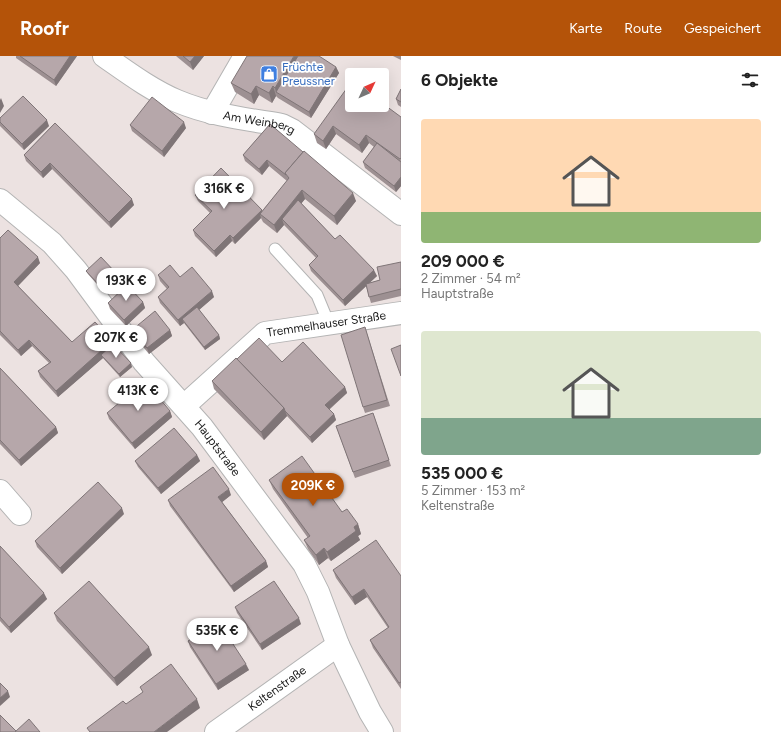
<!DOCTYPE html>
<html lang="de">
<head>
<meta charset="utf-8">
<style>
  body { margin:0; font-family:Figtree,sans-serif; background:#f2f2f2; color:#222; height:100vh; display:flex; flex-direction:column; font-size:15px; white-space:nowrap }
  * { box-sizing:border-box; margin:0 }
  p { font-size:13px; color:#767676 }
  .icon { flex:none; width:22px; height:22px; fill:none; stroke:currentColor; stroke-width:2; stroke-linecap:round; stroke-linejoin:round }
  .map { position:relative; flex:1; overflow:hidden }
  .side { display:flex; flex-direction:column; background:#fff; width:380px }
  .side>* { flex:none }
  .needle { width:26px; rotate:46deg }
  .controls { position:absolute; left:345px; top:12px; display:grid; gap:8px }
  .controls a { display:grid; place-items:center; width:44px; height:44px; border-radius:4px; background:#fff; box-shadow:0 4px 16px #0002; font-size:20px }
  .price { position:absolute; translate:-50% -34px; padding:0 9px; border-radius:14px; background:#fff; color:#222; font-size:13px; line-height:26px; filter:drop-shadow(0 1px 2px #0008) }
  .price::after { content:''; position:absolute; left:50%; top:24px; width:12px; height:9px; margin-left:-6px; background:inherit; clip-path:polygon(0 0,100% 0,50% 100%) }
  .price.current { background:#b45309; color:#fff }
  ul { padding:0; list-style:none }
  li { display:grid; align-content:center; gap:8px; height:212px; padding:0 20px }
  li span { display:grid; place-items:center; height:124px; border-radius:4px; color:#555 }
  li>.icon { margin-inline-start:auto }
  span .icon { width:72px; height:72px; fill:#fffc; stroke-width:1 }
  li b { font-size:17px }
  h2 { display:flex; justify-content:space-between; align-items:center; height:48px; padding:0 20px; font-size:17px }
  header { display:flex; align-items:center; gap:24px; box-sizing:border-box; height:56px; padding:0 20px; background:#b45309; color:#fff }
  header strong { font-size:19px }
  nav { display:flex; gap:22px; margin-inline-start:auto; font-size:14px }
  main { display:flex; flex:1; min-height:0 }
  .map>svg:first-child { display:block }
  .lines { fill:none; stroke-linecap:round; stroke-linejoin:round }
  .lane-casing { stroke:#b4b4b4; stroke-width:13 }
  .street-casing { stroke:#b4b4b4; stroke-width:24 }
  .lane { stroke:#fff; stroke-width:11 }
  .street { stroke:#fff; stroke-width:22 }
  .wall { fill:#9d9092 }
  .shaded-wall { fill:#7f7577 }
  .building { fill:#b6a7aa; stroke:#7f7577 }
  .labels { text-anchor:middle; stroke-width:3.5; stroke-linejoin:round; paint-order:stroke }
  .shop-label { font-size:12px; fill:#366cbe; stroke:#fff; text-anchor:start }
  .street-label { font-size:12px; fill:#1b1b1b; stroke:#fff }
</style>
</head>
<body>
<header>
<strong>Roofr</strong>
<nav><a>Karte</a><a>Route</a><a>Gespeichert</a></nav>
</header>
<main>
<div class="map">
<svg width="401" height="676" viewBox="0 0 401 676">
  <rect width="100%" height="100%" fill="#ece2e1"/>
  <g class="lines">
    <defs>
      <path id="lane" d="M 275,193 L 317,239 L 329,268"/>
      <g id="street">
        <path id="s1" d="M 104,0 C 127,16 151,34 177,45 C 210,59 246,63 282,69 L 292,74 L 401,158"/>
        <path d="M 212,57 L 245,0"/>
        <path id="s2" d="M 0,144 L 52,187 L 76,214 L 144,306 L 202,371 L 304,508 L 318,536 L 338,589 L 370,656 L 382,676"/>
        <path id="s3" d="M 184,350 L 265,277 L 401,257"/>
        <path d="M 0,435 L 20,458"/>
        <path id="s4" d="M 216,676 L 338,589"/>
      </g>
    </defs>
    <!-- lane casing -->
    <use href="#lane" class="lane-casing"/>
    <!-- street casing -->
    <use href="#street" class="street-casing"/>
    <!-- lane -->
    <use href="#lane" class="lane"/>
    <!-- street -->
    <use href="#street" class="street"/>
  </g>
  <!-- wall -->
  <g class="wall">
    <path d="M 16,0 L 77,0 L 56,30 L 16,2 Z"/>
    <path d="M 176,0 L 204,0 L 193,14 Z"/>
    <path d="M 393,0 L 401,0 L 401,4 Z"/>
    <path d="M 336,11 L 339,17 L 311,62 L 278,42 L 276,40 L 272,47 L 259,39 L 254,48 L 235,36 L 231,27 Z"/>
    <path d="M 401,33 L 401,51 L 398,49 L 396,43 Z"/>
    <path d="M 352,49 L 401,61 L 401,130 L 396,136 L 365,112 L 363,106 L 374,91 L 369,87 L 362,97 L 336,78 L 326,93 L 317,87 L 314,78 Z"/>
    <path d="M 0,62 L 49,70 L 24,94 L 0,70 Z"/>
    <path d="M 55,67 L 134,149 L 111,172 L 52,113 L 43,122 L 26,105 L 24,99 Z"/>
    <path d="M 270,68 L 356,145 L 337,169 L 305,143 L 301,147 L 335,183 L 377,220 L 369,227 L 380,224 L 401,206 L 401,240 L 371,247 L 366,230 L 345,250 L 311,215 L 309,209 L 316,202 L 284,169 L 277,177 L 263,166 L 261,162 L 235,188 L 232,185 L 216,201 L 195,180 L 193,174 L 210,157 L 198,145 L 195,139 L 262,155 L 287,125 L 269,110 L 262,119 L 245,105 L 243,99 Z"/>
    <path d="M 130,69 L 186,72 L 164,101 L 132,75 Z"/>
    <path d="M 0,182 L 40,207 L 18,230 L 72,286 L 113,288 L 132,311 L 120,321 L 103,302 L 58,341 L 40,321 L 38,315 L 49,307 L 32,290 L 21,300 L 0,279 Z"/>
    <path d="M 86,215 L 116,217 L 117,220 L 102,234 L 88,218 Z"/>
    <path d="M 158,219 L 180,221 L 214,241 L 199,254 L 219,279 L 220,283 L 205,294 L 184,267 L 180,270 L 160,247 L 158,241 L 167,233 L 160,225 Z"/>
    <path d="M 143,246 L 145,252 L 126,270 L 110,253 L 108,247 Z"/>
    <path d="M 365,271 L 390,350 L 365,357 L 363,351 Z"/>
    <path d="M 132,274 L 170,274 L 172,280 L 149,298 L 134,280 Z"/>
    <path d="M 237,303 L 345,331 L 347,337 L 329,354 L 334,358 L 336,364 L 312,387 L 287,360 L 264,384 L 214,333 L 212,325 Z"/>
    <path d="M 0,312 L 56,371 L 58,377 L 21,410 L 0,388 Z"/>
    <path d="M 170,355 L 172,361 L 135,393 L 109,363 L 107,357 Z"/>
    <path d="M 373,357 L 391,410 L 355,422 L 336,370 Z"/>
    <path d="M 197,399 L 200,405 L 161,438 L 138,411 L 135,405 Z"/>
    <path d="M 269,424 L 342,456 L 358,468 L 361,478 L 358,480 L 360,484 L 331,505 L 328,502 L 319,509 L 308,493 L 304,484 L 308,482 L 273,433 Z"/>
    <path d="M 231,439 L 222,446 L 266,505 L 268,511 L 234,536 L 170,450 L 168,444 Z"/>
    <path d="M 124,458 L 62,518 L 37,491 L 35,485 Z"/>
    <path d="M 0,490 L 47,543 L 11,577 L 0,565 Z"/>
    <path d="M 333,514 L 401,520 L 401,633 L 373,592 L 370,584 L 388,572 L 367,541 L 355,549 L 336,522 Z"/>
    <path d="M 235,551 L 301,568 L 262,594 L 237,557 Z"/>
    <path d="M 54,557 L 152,599 L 117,630 L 57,565 Z"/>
    <path d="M 188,585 L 249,614 L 218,634 L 190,591 Z"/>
  </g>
  <!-- shaded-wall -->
  <g class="shaded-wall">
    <path d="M 70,0 L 77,0 L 56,30 L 54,24 Z"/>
    <path d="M 195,0 L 204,0 L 193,14 L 190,6 Z"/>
    <path d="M 294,0 L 304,0 L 276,36 L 275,32 Z"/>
    <path d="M 336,11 L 339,17 L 311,62 L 309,56 Z"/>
    <path d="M 256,30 L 259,39 L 254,48 L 251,38 Z"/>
    <path d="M 273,30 L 276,40 L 272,47 L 269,37 Z"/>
    <path d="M 1,42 L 4,50 L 0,57 L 0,44 Z"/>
    <path d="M 47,64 L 49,70 L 24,94 L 22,88 Z"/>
    <path d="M 184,66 L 186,72 L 164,101 L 162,95 Z"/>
    <path d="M 333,70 L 336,78 L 326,93 L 323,85 Z"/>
    <path d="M 366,79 L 369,87 L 362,97 L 359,89 Z"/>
    <path d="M 267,104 L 269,110 L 262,119 L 259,113 Z"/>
    <path d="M 50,107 L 52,113 L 43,122 L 41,116 Z"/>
    <path d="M 401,121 L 401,130 L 396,136 L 394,130 Z"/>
    <path d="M 302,134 L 305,143 L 286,167 L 282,163 L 284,169 L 277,177 L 274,169 Z"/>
    <path d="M 353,137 L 356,145 L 337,169 L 334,160 Z"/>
    <path d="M 132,143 L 134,149 L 111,172 L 109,166 Z"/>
    <path d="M 262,154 L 264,160 L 260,158 L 261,162 L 235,188 L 233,182 Z"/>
    <path d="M 230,179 L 232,185 L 216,201 L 214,195 Z"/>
    <path d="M 38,201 L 40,207 L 16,232 L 14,226 Z"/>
    <path d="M 374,214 L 377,220 L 345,250 L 343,244 Z"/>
    <path d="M 116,217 L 117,220 L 102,234 L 101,231 Z"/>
    <path d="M 212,235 L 214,241 L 185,266 L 182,263 L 184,267 L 180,270 L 178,264 Z"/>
    <path d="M 143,246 L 145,252 L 126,270 L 124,264 Z"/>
    <path d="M 170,274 L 172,280 L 149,298 L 147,292 Z"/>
    <path d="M 219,279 L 220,283 L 205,294 L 204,291 Z"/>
    <path d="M 29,284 L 32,290 L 21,300 L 18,294 Z"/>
    <path d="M 112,285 L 114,291 L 101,299 L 103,302 L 58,341 L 56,335 Z"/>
    <path d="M 131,307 L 132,311 L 120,321 L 119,318 Z"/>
    <path d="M 345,331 L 347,337 L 327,355 L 325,349 Z"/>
    <path d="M 284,352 L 287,360 L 264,384 L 261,376 Z"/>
    <path d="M 170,355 L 172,361 L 135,393 L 132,387 Z"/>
    <path d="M 334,358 L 336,364 L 312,387 L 310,381 Z"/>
    <path d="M 56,371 L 58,377 L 21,410 L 19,404 Z"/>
    <path d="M 197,399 L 200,405 L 161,438 L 158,432 Z"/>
    <path d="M 229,433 L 231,439 L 221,447 L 218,441 Z"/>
    <path d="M 122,452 L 124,458 L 62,518 L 60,512 Z"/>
    <path d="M 358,468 L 361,478 L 358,480 L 360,484 L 331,505 L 327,496 L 354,471 Z"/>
    <path d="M 324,492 L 328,502 L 319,509 L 316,499 Z"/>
    <path d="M 266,505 L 268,511 L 234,536 L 231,530 Z"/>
    <path d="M 364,533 L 367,541 L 355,549 L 352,541 Z"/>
    <path d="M 44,537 L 47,543 L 11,577 L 9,571 Z"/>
    <path d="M 299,562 L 301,568 L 262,594 L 260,588 Z"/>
    <path d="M 149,591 L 152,599 L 117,630 L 114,622 Z"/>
    <path d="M 246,608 L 249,614 L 218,634 L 216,628 Z"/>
    <path d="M 8,635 L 10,641 L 0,650 L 0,642 Z"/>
    <path d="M 197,643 L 200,652 L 167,676 L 154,676 Z"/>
  </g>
  <!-- building -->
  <g class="building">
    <path d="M 20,0 L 70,0 L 54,24 Z"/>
    <path d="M 183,0 L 195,0 L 190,6 Z"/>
    <path d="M 247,0 L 294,0 L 275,32 L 273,30 L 269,37 L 256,30 L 251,38 L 231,27 Z"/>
    <path d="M 298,0 L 319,0 L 336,11 L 309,56 L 276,36 Z"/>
    <path d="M 352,25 L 352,49 L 382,49 L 382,47 L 401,61 L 401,102 L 400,103 L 366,79 L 359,89 L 333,70 L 323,85 L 314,78 Z"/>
    <path d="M 401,33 L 401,46 L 396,43 Z"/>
    <path d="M 23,40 L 47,64 L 22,88 L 0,66 L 0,62 Z"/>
    <path d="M 152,41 L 184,66 L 162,95 L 130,69 Z"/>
    <path d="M 55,67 L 132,143 L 109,166 L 50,107 L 41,116 L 24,99 Z"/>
    <path d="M 270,68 L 303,96 L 285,117 L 286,119 L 267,104 L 259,113 L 243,99 Z"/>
    <path d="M 377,87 L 401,106 L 401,121 L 394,130 L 363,106 Z"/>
    <path d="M 304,95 L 353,137 L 334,160 L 302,134 L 274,169 L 260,158 L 289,122 L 285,117 Z"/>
    <path d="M 221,112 L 262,154 L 233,182 L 230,179 L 214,195 L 193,174 L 212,155 L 195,139 Z"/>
    <path d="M 298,144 L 335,183 L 340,179 L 374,214 L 343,244 L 309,209 L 318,200 L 282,163 Z"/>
    <path d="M 8,174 L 38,201 L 14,226 L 72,286 L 95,266 L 112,285 L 56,335 L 38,315 L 51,306 L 29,284 L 18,294 L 0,275 L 0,182 Z"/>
    <path d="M 101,201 L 116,217 L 101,231 L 86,215 Z"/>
    <path d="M 401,206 L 401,233 L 369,241 L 366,228 L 380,224 L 377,211 Z"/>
    <path d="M 170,209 L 180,221 L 192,211 L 212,235 L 178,264 L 158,241 L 169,231 L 158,219 Z"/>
    <path d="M 127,229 L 143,246 L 124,264 L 108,247 Z"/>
    <path d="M 197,251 L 219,279 L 204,291 L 182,263 Z"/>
    <path d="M 155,255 L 170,274 L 147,292 L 132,274 Z"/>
    <path d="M 365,271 L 387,344 L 363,351 L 341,279 Z"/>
    <path d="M 259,282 L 282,306 L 303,286 L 345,331 L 325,349 L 334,358 L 310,381 L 285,355 L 284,352 L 237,303 Z"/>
    <path d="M 113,288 L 131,307 L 119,318 L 101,299 Z"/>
    <path d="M 401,289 L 401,320 L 391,293 Z"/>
    <path d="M 236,302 L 284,352 L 261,376 L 212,325 Z"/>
    <path d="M 0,312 L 56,371 L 19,404 L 0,384 Z"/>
    <path d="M 145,325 L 170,355 L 132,387 L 107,357 Z"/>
    <path d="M 373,357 L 389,404 L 353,416 L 336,370 Z"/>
    <path d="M 174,372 L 197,399 L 158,432 L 135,405 Z"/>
    <path d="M 302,400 L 342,456 L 347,453 L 358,468 L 354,471 L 356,475 L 327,496 L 324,492 L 316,499 L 304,484 L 310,480 L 269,424 Z"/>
    <path d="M 213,411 L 229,433 L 218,441 L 266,505 L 231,530 L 168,444 Z"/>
    <path d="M 98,426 L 122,452 L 60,512 L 35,485 Z"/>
    <path d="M 376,484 L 401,520 L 401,626 L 399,627 L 370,584 L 389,571 L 364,533 L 352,541 L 333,514 Z"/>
    <path d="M 0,490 L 44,537 L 9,571 L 0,561 Z"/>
    <path d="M 89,525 L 149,591 L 114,622 L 54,557 Z"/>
    <path d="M 274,525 L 299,562 L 260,588 L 235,551 Z"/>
    <path d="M 218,565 L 246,608 L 216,628 L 188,585 Z"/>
    <path d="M 171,608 L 197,643 L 154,676 L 90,676 L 87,672 L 123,645 L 126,648 L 143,636 L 140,631 Z"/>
    <path d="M 0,627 L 8,635 L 0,642 Z"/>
    <path d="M 0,659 L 16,675 L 15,676 L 0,676 Z"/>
    <path d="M 29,663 L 40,676 L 15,676 Z"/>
  </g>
  <!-- icons -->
  <defs>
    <symbol id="shop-square" viewBox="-11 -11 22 22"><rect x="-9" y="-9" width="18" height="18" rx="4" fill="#3f7fe0" stroke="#fff"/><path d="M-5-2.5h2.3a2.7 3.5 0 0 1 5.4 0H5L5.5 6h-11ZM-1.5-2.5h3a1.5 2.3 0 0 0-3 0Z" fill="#fff"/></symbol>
  </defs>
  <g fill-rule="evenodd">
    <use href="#shop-square" x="259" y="8" width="20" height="20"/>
  </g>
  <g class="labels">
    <!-- shop labels -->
    <g class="shop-label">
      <text x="282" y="15">Früchte<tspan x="282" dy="14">Preussner</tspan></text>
    </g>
    <!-- street labels -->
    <g class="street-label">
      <text dy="4" stroke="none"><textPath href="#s1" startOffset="171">Am Weinberg</textPath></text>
      <text dy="4" stroke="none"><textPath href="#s3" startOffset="171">Tremmelhauser Straße</textPath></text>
      <text dy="4" stroke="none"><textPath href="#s2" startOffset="331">Hauptstraße</textPath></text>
      <text dy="4" stroke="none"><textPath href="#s4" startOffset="75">Keltenstraße</textPath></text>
    </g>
  </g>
</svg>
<div class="controls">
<a><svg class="needle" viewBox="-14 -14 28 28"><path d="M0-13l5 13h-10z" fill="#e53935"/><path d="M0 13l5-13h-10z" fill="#767676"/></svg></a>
</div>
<b class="price" style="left:224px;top:154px">316K €</b>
<b class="price" style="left:126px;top:246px">193K €</b>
<b class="price" style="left:116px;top:303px">207K €</b>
<b class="price" style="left:138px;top:356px">413K €</b>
<b class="price current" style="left:313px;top:451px">209K €</b>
<b class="price" style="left:217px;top:596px">535K €</b>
</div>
<section class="side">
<h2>6 Objekte<svg class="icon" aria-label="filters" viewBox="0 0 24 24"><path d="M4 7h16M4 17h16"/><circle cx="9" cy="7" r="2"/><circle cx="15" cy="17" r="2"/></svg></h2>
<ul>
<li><span style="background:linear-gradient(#ffd9b3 75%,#8fb573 0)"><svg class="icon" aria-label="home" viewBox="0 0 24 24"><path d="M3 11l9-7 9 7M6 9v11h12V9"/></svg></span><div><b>209 000 €</b><p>2 Zimmer · 54 m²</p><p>Hauptstraße</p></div></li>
<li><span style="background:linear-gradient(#dfe7d0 70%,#7fa58c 0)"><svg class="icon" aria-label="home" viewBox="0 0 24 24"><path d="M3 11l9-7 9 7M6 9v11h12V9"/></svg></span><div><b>535 000 €</b><p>5 Zimmer · 153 m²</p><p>Keltenstraße</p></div></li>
</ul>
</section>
</main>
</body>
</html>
